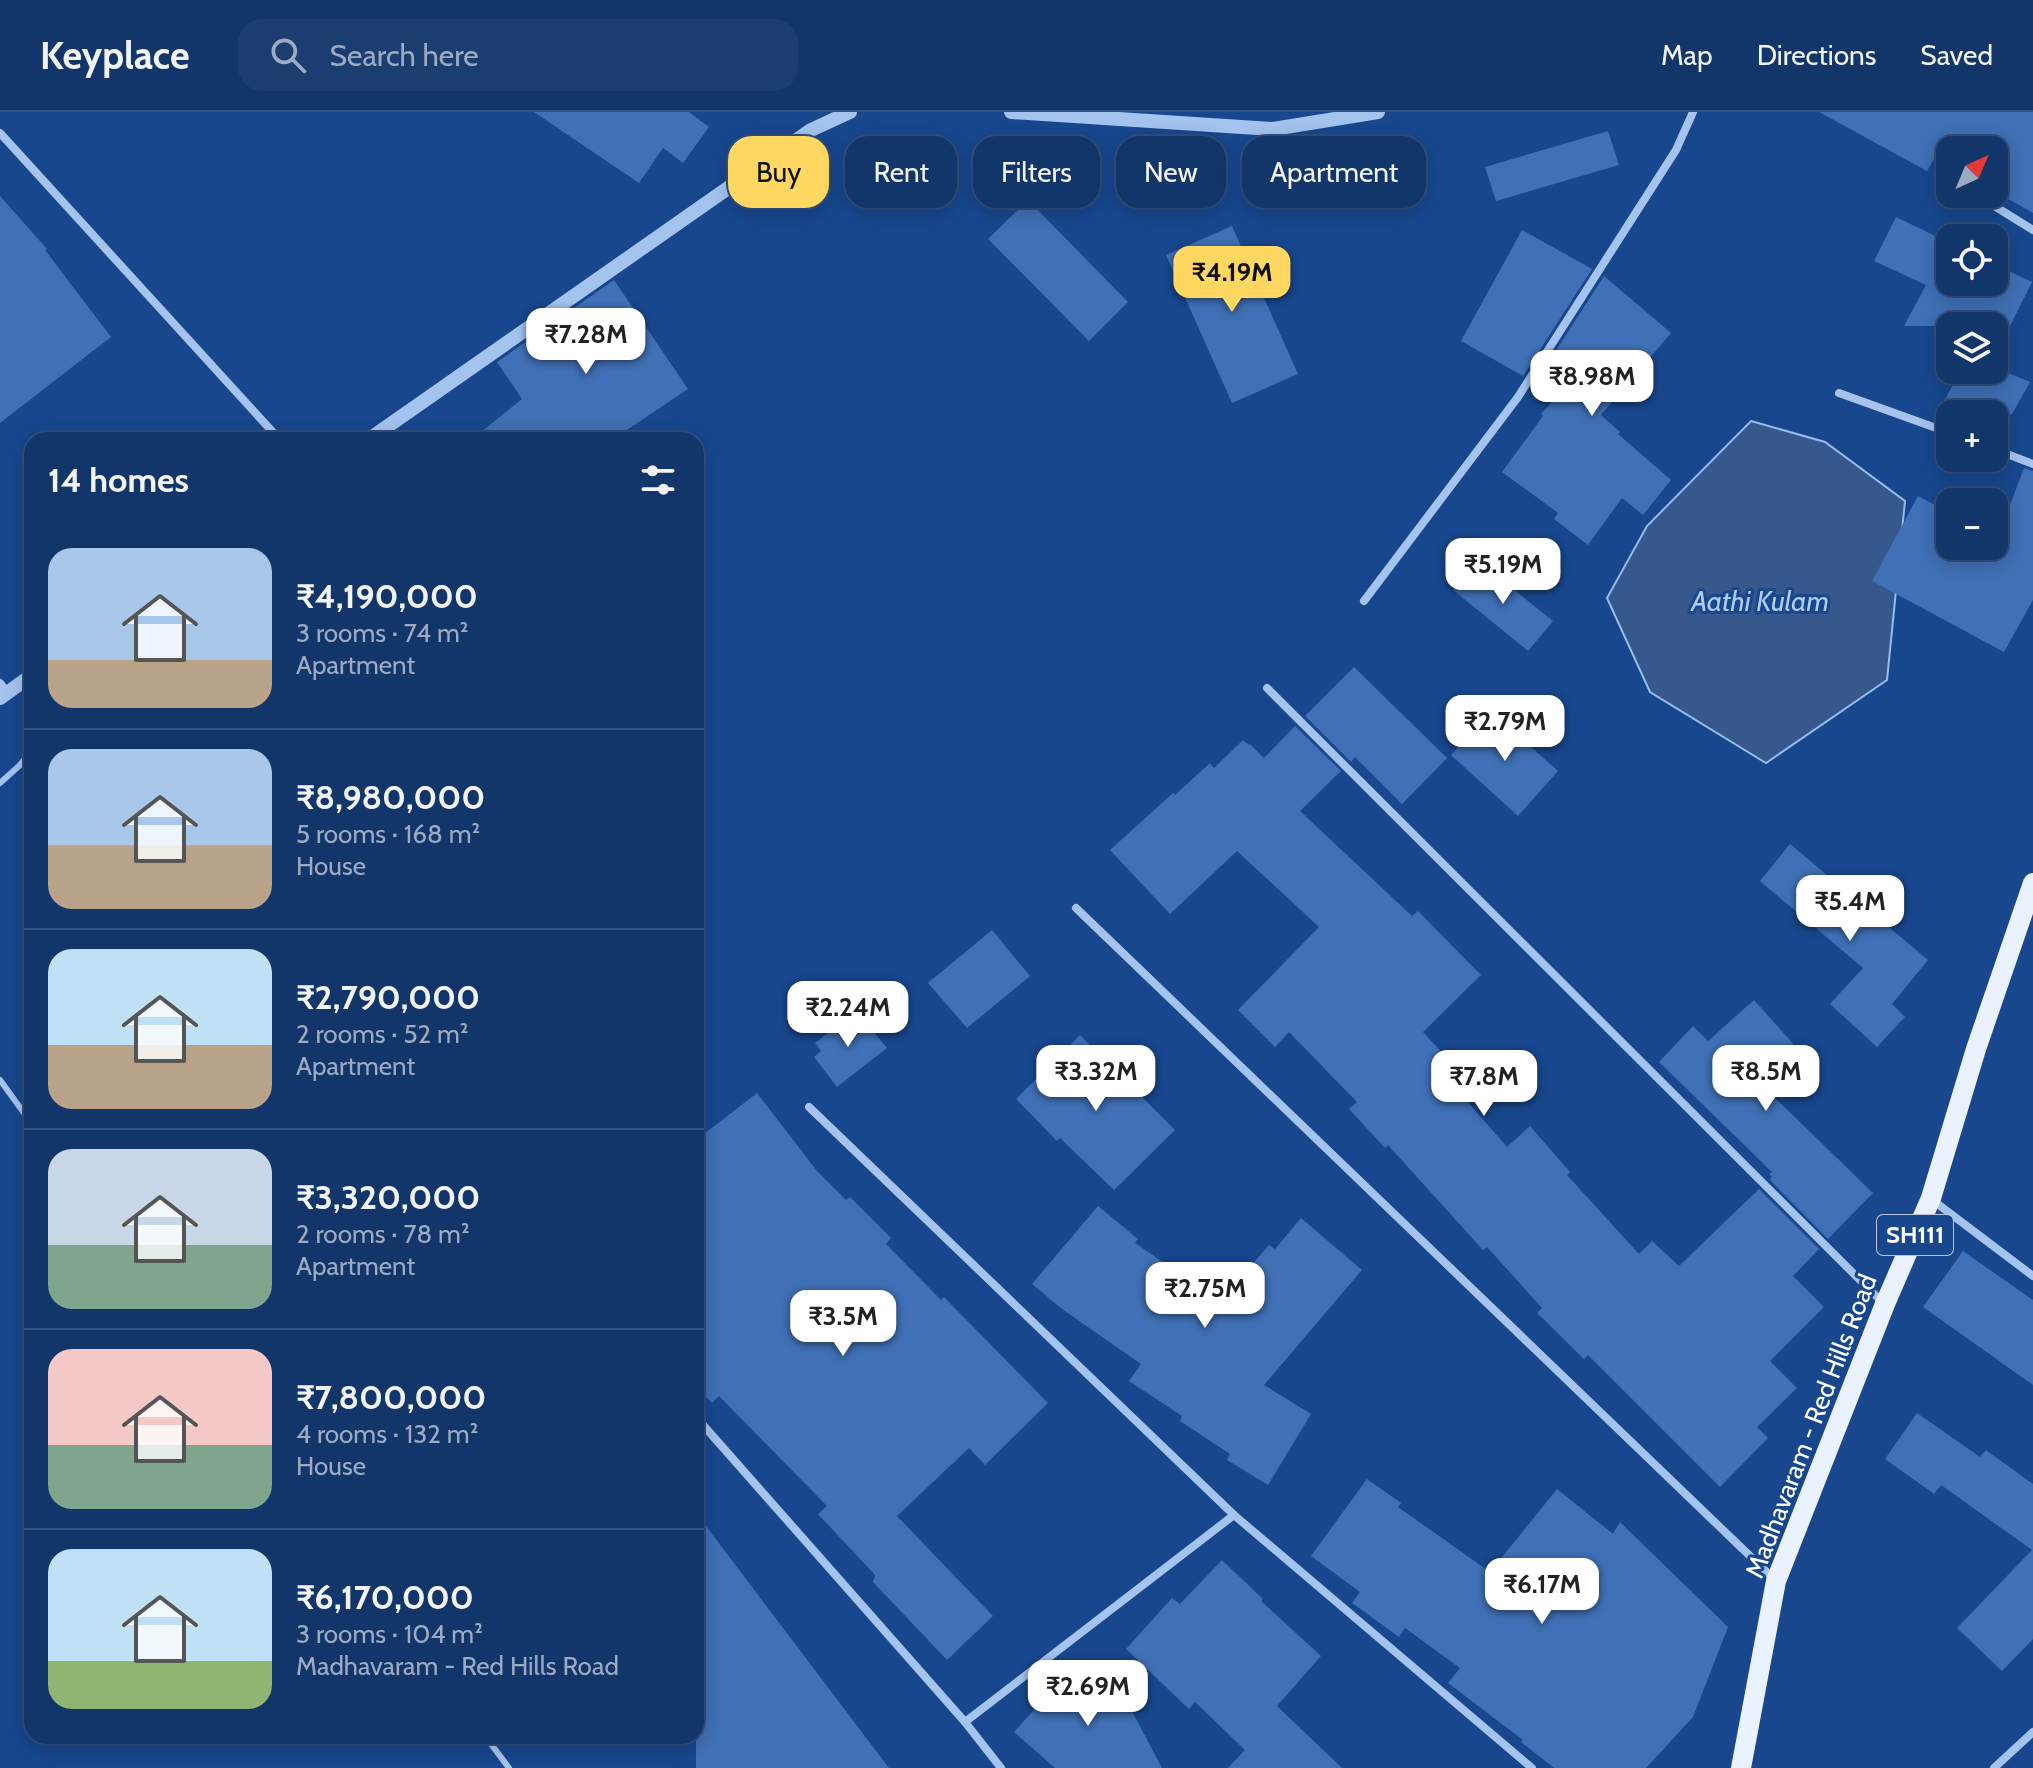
<!DOCTYPE html>
<html lang="en">
<head>
<meta charset="utf-8">
<style>
  body { margin:0; font-family:Cabin,sans-serif; background:#1b3d70; color:#f1f3f6; height:100vh; display:flex; flex-direction:column; font-size:30px; white-space:nowrap }
  * { box-sizing:border-box; margin:0 }
  p { font-size:26px; color:#9cabc1 }
  .icon { flex:none; width:44px; height:44px; fill:none; stroke:currentColor; stroke-width:2; stroke-linecap:round; stroke-linejoin:round }
  .map { position:relative; flex:1; overflow:hidden }
  .sheet { position:absolute; left:24px; top:320px; width:680px; height:1312px; display:flex; flex-direction:column; background:#12356a; border-radius:24px; box-shadow:0 4px 20px #0003,0 0 0 2px #31507e }
  .sheet>* { flex:none }
  .guide { position:absolute; left:728px; top:24px; width:760px; height:72px; display:flex; gap:16px }
  .needle { width:52px; rotate:44deg }
  .buttons { position:absolute; left:1936px; top:24px; display:grid; gap:16px }
  .buttons a { display:grid; place-items:center; width:72px; height:72px; border-radius:16px; background:#12356a; box-shadow:0 4px 20px #0003,0 0 0 2px #31507e; font-size:40px }
  .price { position:absolute; translate:-50% -68px; padding:0 18px; border-radius:16px; background:#fff; color:#222; font-size:26px; line-height:52px; filter:drop-shadow(0 2px 4px #0008) }
  .price::after { content:''; position:absolute; left:50%; top:48px; width:24px; height:18px; margin-left:-12px; background:inherit; clip-path:polygon(0 0,100% 0,50% 100%) }
  .price.selected { background:#ffd761; color:#111 }
  ul { padding:0; list-style:none }
  li { display:flex; align-items:center; gap:24px; height:200px; padding:0 24px }
  li+li { border-top:2px solid #31507e }
  li span { display:grid; place-items:center; flex:none; width:224px; height:160px; border-radius:24px; color:#555 }
  li>.icon { margin-inline-start:auto }
  span .icon { width:96px; height:96px; fill:#fffc; stroke-width:1 }
  li b { font-size:34px }
  h2 { display:flex; justify-content:space-between; align-items:center; height:96px; padding:0 24px; font-size:34px }
  .pill { padding:0 28px; border-radius:24px; background:#12356a; box-shadow:0 4px 20px #0003,0 0 0 2px #31507e; font-size:28px; line-height:72px }
  .pill.selected { background:#ffd761; color:#111 }
  header { display:flex; align-items:center; gap:48px; box-sizing:border-box; height:112px; padding:0 40px; background:#12356a; border-bottom:2px solid #31507e }
  header strong { font-size:38px }
  nav { display:flex; gap:44px; margin-inline-start:auto; font-size:28px }
  .search { width:560px; height:72px; background:#1b3d70; display:flex; align-items:center; gap:20px; box-sizing:border-box; padding:0 28px; border-radius:24px; color:#9cabc1; font-size:30px }
  .map>svg:first-child { display:block }
  .water { fill:#36588c; stroke:#96bdf1; stroke-width:2 }
  .building { fill:#4070b6 }
  .lines { fill:none; stroke-linecap:round; stroke-linejoin:round }
  .service { stroke:#a4c3ef; stroke-width:6 }
  .minor { stroke:#a4c3ef; stroke-width:8 }
  .tertiary { stroke:#a4c3ef; stroke-width:14 }
  .primary { stroke:#ebf2ff; stroke-width:20 }
  .labels { text-anchor:middle; stroke-width:6; stroke-linejoin:round; paint-order:stroke }
  .shield { fill:#18478e; stroke:#bac8dd; stroke-width:2 }
  .shield-label { font-size:24px; font-weight:bold; fill:#fff }
  .street-label { font-size:26px; fill:#fff; stroke:#18478e }
  .water-label { font-size:28px; font-style:italic; fill:#b0cdf6; stroke:#18478e }
</style>
</head>
<body>
<header>
<strong>Keyplace</strong>
<div class="search"><svg class="icon" aria-label="search" viewBox="0 0 24 24"><circle cx="10" cy="10" r="6"/><path d="M15 15l6 6"/></svg>Search here</div>
<nav><a>Map</a><a>Directions</a><a>Saved</a></nav>
</header>
<div class="map">
<svg width="2033" height="1656" viewBox="0 0 2033 1656">
  <rect width="100%" height="100%" fill="#18478e"/>
  <!-- water -->
  <path class="water" d="M 1751,309 L 1825,330 L 1905,389 L 1887,568 L 1766,651 L 1650,580 L 1607,486 L 1647,414 Z"/>
  <!-- building -->
  <g class="building">
    <path d="M 534,0 L 689,0 L 709,15 L 683,51 L 663,36 L 639,71 Z"/>
    <path d="M 1819,0 L 2033,0 L 2033,101 L 1994,79 L 1994,38 L 1939,38 L 1927,59 Z"/>
    <path d="M 1608,19 L 1619,53 L 1496,89 L 1485,55 Z"/>
    <path d="M 0,84 L 47,137 L 45,138 L 111,225 L 0,311 Z"/>
    <path d="M 1028,88 L 1128,190 L 1089,229 L 988,127 Z"/>
    <path d="M 1896,105 L 1950,131 L 1950,170 L 1994,170 L 1994,152 L 2032,170 L 2010,214 L 1904,214 L 1926,173 L 1874,149 Z"/>
    <path d="M 1232,114 L 1298,262 L 1232,291 L 1166,143 Z"/>
    <path d="M 1522,118 L 1592,157 L 1523,264 L 1461,229 Z"/>
    <path d="M 1604,164 L 1671,221 L 1601,303 L 1620,320 L 1618,322 L 1671,368 L 1643,403 L 1622,386 L 1588,433 L 1554,407 L 1558,401 L 1502,360 L 1543,304 L 1541,302 L 1557,284 L 1535,271 Z"/>
    <path d="M 614,168 L 688,277 L 612,328 L 471,328 L 522,287 L 497,250 Z"/>
    <path d="M 1994,255 L 2030,270 L 2012,302 L 1937,302 L 1961,258 L 1994,258 Z"/>
    <path d="M 2024,356 L 2033,359 L 2033,488 L 2004,540 L 1872,469 L 1918,384 L 1950,401 L 1950,434 L 1994,434 L 1994,425 L 1997,427 Z"/>
    <path d="M 1477,448 L 1553,509 L 1528,539 L 1453,478 Z"/>
    <path d="M 1354,555 L 1447,646 L 1402,692 L 1355,645 L 1351,650 L 1305,604 Z"/>
    <path d="M 1491,599 L 1558,659 L 1518,704 L 1451,643 Z"/>
    <path d="M 1295,614 L 1341,659 L 1300,699 L 1412,804 L 1418,799 L 1481,863 L 1423,920 L 1463,963 L 1453,973 L 1507,1035 L 1530,1014 L 1570,1060 L 1567,1063 L 1639,1142 L 1652,1129 L 1679,1154 L 1759,1077 L 1819,1137 L 1793,1164 L 1824,1195 L 1770,1249 L 1797,1276 L 1757,1315 L 1768,1326 L 1720,1375 L 1588,1243 L 1584,1247 L 1537,1201 L 1542,1196 L 1487,1135 L 1483,1138 L 1388,1033 L 1385,1036 L 1349,997 L 1357,990 L 1289,920 L 1275,935 L 1238,898 L 1319,815 L 1237,739 L 1170,802 L 1110,738 L 1173,681 L 1175,683 L 1210,651 L 1214,656 L 1243,628 L 1249,633 L 1250,632 L 1264,646 Z"/>
    <path d="M 1790,732 L 1928,848 L 1892,892 L 1905,905 L 1877,935 L 1830,892 L 1863,856 L 1760,769 Z"/>
    <path d="M 992,818 L 1030,864 L 967,916 L 928,871 Z"/>
    <path d="M 1754,888 L 1805,945 L 1768,979 L 1873,1081 L 1828,1127 L 1770,1068 L 1772,1065 L 1769,1062 L 1772,1060 L 1659,950 L 1693,914 L 1708,929 Z"/>
    <path d="M 856,899 L 887,936 L 837,975 L 814,945 L 821,939 L 815,931 Z"/>
    <path d="M 1080,923 L 1175,1018 L 1114,1078 L 1060,1026 L 1057,1029 L 1016,987 Z"/>
    <path d="M 757,981 L 817,1059 L 846,1088 L 850,1085 L 891,1126 L 886,1132 L 941,1188 L 944,1185 L 1048,1291 L 985,1353 L 969,1336 L 897,1404 L 993,1504 L 947,1548 L 873,1470 L 875,1463 L 818,1402 L 827,1394 L 719,1284 L 712,1291 L 696,1274 L 696,1028 Z"/>
    <path d="M 1098,1094 L 1138,1127 L 1135,1131 L 1220,1189 L 1269,1133 L 1275,1137 L 1301,1106 L 1362,1158 L 1264,1273 L 1311,1302 L 1268,1373 L 1227,1348 L 1230,1342 L 1180,1309 L 1182,1304 L 1129,1269 L 1141,1252 L 1062,1197 L 1032,1172 Z"/>
    <path d="M 1963,1139 L 2033,1188 L 2033,1273 L 1923,1195 Z"/>
    <path d="M 1917,1301 L 1980,1345 L 1986,1338 L 2033,1372 L 2033,1527 L 2002,1559 L 1957,1516 L 2032,1438 L 1941,1373 L 1934,1382 L 1885,1347 Z"/>
    <path d="M 1367,1367 L 1401,1391 L 1398,1395 L 1490,1460 L 1557,1377 L 1613,1422 L 1620,1410 L 1728,1515 L 1693,1605 L 1646,1656 L 1554,1656 L 1521,1630 L 1523,1628 L 1448,1571 L 1460,1556 L 1405,1516 L 1399,1525 L 1352,1491 L 1360,1480 L 1311,1444 Z"/>
    <path d="M 696,1401 L 889,1656 L 696,1656 Z"/>
    <path d="M 1222,1448 L 1263,1487 L 1261,1489 L 1321,1544 L 1277,1594 L 1342,1656 L 1228,1656 L 1245,1638 L 1195,1590 L 1189,1597 L 1126,1537 L 1172,1486 L 1180,1492 Z"/>
    <path d="M 1106,1550 L 1162,1656 L 1055,1656 L 1014,1620 L 1060,1569 L 1076,1583 Z"/>
  </g>
  <g class="lines">
    <!-- service -->
    <g class="service">
      <path d="M 25,568 L 32,582"/>
      <path d="M 0,671 L 19,654 L 32,638"/>
      <path d="M 0,968 L 32,1012"/>
      <path d="M 485,1624 L 509,1656"/>
    </g>
    <!-- minor -->
    <g class="minor">
      <path d="M 0,21 L 280,328"/>
      <path d="M 1944,63 L 1950,67"/>
      <path d="M 1975,82 L 2033,118"/>
      <path d="M 1839,281 L 1950,321"/>
      <path d="M 1994,337 L 2033,352"/>
      <path d="M 1364,489 L 1518,285 L 1676,38 L 1693,0"/>
      <path d="M 0,571 L 8,581"/>
      <path d="M 1267,576 L 1884,1192"/>
      <path d="M 1076,796 L 1776,1469"/>
      <path d="M 809,995 L 1234,1403 L 1532,1656"/>
      <path d="M 1931,1087 L 2033,1164"/>
      <path d="M 696,1305 L 965,1610 L 1001,1656"/>
      <path d="M 965,1610 L 1234,1403"/>
      <path d="M 1994,1656 L 2033,1620"/>
    </g>
    <!-- tertiary -->
    <g class="tertiary">
      <path d="M 1011,0 L 1273,17 L 1378,0"/>
      <path d="M 368,328 L 811,18 L 850,0"/>
      <path d="M 0,586 L 32,563"/>
    </g>
    <!-- primary -->
    <path class="primary" d="M 1741,1656 L 1776,1469 L 1885,1192 L 1931,1086 L 1976,937 L 2033,771"/>
  </g>
  <g class="labels">
    <!-- shield labels -->
    <rect class="shield" x="1877" y="1103" width="76" height="40" rx="6"/>
    <g class="shield-label">
      <text x="1915" y="1131">SH111</text>
    </g>
    <!-- street labels -->
    <g class="street-label">
      <text transform="translate(1811 1314) rotate(-69)" y="9">Madhavaram - Red Hills Road</text>
    </g>
    <!-- water labels -->
    <g class="water-label">
      <text x="1760" y="499">Aathi Kulam</text>
    </g>
  </g>
</svg>
<div class="buttons">
<a><svg class="needle" viewBox="-14 -14 28 28"><path d="M0-13l5 13h-10z" fill="#e53935"/><path d="M0 13l5-13h-10z" fill="#9cabc1"/></svg></a>
<a><svg class="icon" aria-label="locate" viewBox="0 0 24 24"><circle cx="12" cy="12" r="6"/><path d="M12 2v4M12 18v4M2 12h4M18 12h4"/></svg></a>
<a><svg class="icon" aria-label="layers" viewBox="0 0 24 24"><path d="M12 4l9 5-9 5-9-5zM3 14l9 5 9-5"/></svg></a>
<a>+</a>
<a>−</a>
</div>
<b class="price selected" style="left:1232px;top:202px">₹4.19M</b>
<b class="price" style="left:586px;top:264px">₹7.28M</b>
<b class="price" style="left:1592px;top:306px">₹8.98M</b>
<b class="price" style="left:1503px;top:494px">₹5.19M</b>
<b class="price" style="left:1505px;top:651px">₹2.79M</b>
<b class="price" style="left:1850px;top:831px">₹5.4M</b>
<b class="price" style="left:848px;top:937px">₹2.24M</b>
<b class="price" style="left:1096px;top:1001px">₹3.32M</b>
<b class="price" style="left:1766px;top:1001px">₹8.5M</b>
<b class="price" style="left:1484px;top:1006px">₹7.8M</b>
<b class="price" style="left:1205px;top:1218px">₹2.75M</b>
<b class="price" style="left:843px;top:1246px">₹3.5M</b>
<b class="price" style="left:1542px;top:1514px">₹6.17M</b>
<b class="price" style="left:1088px;top:1616px">₹2.69M</b>
<div class="guide">
<a class="pill selected">Buy</a>
<a class="pill">Rent</a>
<a class="pill">Filters</a>
<a class="pill">New</a>
<a class="pill">Apartment</a>
</div>
<section class="sheet">
<h2>14 homes<svg class="icon" aria-label="filters" viewBox="0 0 24 24"><path d="M4 7h16M4 17h16"/><circle cx="9" cy="7" r="2"/><circle cx="15" cy="17" r="2"/></svg></h2>
<ul>
<li><span style="background:linear-gradient(#a9c7e8 70%,#b9a48a 0)"><svg class="icon" aria-label="home" viewBox="0 0 24 24"><path d="M3 11l9-7 9 7M6 9v11h12V9"/></svg></span><div><b>₹4,190,000</b><p>3 rooms · 74 m²</p><p>Apartment</p></div></li>
<li><span style="background:linear-gradient(#a9c7e8 60%,#b9a48a 0)"><svg class="icon" aria-label="home" viewBox="0 0 24 24"><path d="M3 11l9-7 9 7M6 9v11h12V9"/></svg></span><div><b>₹8,980,000</b><p>5 rooms · 168 m²</p><p>House</p></div></li>
<li><span style="background:linear-gradient(#bfe0f5 60%,#b9a48a 0)"><svg class="icon" aria-label="home" viewBox="0 0 24 24"><path d="M3 11l9-7 9 7M6 9v11h12V9"/></svg></span><div><b>₹2,790,000</b><p>2 rooms · 52 m²</p><p>Apartment</p></div></li>
<li><span style="background:linear-gradient(#c9d6e8 60%,#7fa58c 0)"><svg class="icon" aria-label="home" viewBox="0 0 24 24"><path d="M3 11l9-7 9 7M6 9v11h12V9"/></svg></span><div><b>₹3,320,000</b><p>2 rooms · 78 m²</p><p>Apartment</p></div></li>
<li><span style="background:linear-gradient(#f6c9c9 60%,#7fa58c 0)"><svg class="icon" aria-label="home" viewBox="0 0 24 24"><path d="M3 11l9-7 9 7M6 9v11h12V9"/></svg></span><div><b>₹7,800,000</b><p>4 rooms · 132 m²</p><p>House</p></div></li>
<li><span style="background:linear-gradient(#bfe0f5 70%,#8fb573 0)"><svg class="icon" aria-label="home" viewBox="0 0 24 24"><path d="M3 11l9-7 9 7M6 9v11h12V9"/></svg></span><div><b>₹6,170,000</b><p>3 rooms · 104 m²</p><p>Madhavaram - Red Hills Road</p></div></li>
</ul>
</section>
</div>
</body>
</html>
